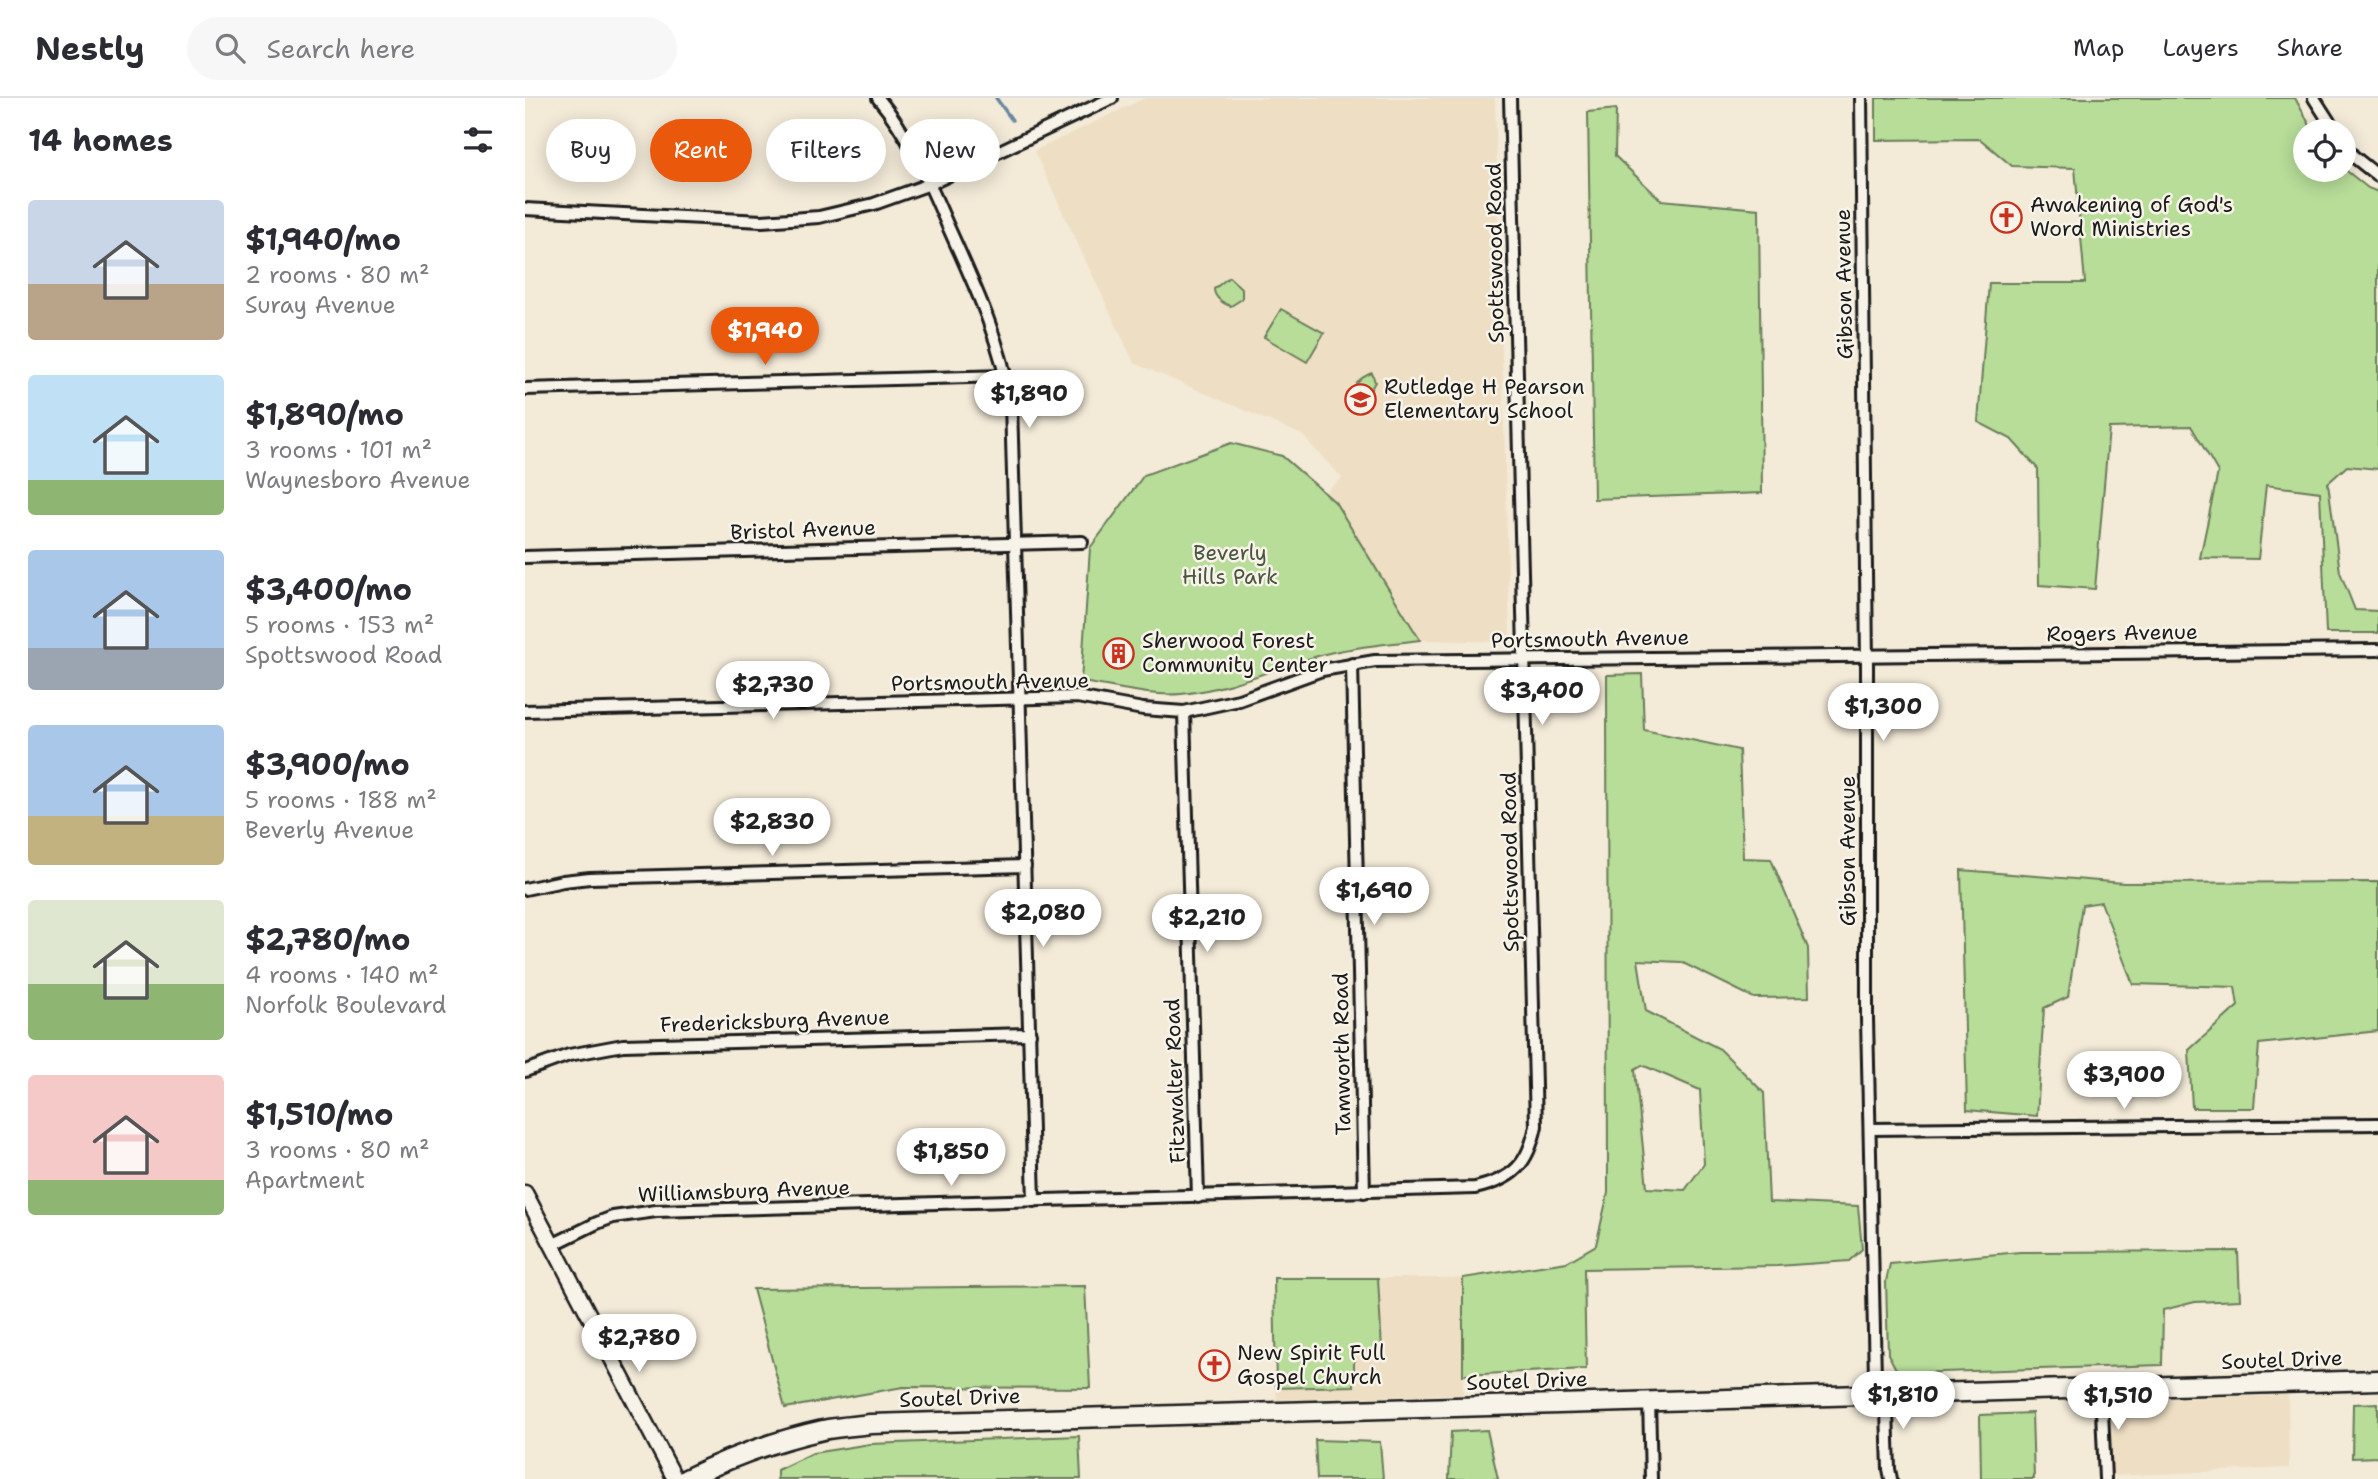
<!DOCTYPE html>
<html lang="en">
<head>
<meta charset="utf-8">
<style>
  body { margin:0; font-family:"Shantell Sans",sans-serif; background:#f7f7f7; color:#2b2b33; height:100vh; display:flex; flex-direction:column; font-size:26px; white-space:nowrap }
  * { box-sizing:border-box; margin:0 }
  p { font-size:23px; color:#7c7c81 }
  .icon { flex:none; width:38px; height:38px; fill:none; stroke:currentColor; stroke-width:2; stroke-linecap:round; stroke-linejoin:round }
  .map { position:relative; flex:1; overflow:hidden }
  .drawer { display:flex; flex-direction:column; background:#fff; width:525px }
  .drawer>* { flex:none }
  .hud { position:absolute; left:21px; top:21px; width:665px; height:63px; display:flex; gap:14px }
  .fabs { position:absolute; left:1768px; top:21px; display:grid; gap:14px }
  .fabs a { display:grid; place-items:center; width:63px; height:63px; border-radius:50%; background:#fff; box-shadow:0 4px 18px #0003; font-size:35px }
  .price { position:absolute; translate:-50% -60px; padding:0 16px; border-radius:24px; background:#fff; color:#222; font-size:23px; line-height:46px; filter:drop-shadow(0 2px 4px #0008) }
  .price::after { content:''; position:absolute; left:50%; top:42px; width:21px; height:16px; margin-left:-10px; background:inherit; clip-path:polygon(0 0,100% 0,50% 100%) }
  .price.current { background:#ea580c; color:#fff }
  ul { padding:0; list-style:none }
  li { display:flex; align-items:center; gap:21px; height:175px; padding:0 28px }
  li span { display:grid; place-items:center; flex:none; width:196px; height:140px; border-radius:7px; color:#555 }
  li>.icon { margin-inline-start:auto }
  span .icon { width:84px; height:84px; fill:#fffc; stroke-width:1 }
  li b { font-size:30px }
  h2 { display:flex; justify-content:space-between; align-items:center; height:84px; padding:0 28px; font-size:30px }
  .tag { padding:0 24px; border-radius:32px; background:#fff; box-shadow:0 4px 18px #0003; font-size:24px; line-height:63px }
  .tag.current { background:#ea580c; color:#fff }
  header { display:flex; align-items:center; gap:42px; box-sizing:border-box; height:98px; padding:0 35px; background:#fff; border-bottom:2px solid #e1e1e2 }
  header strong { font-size:33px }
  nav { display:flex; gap:38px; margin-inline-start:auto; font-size:24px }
  .search { width:490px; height:63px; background:#f7f7f7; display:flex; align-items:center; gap:18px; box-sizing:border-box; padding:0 24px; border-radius:38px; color:#7c7c81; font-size:26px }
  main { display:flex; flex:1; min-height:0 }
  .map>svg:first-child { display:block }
  .built { fill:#eedfc4 }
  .green { fill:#b7dd99; stroke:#6a7c5a; stroke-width:2; fill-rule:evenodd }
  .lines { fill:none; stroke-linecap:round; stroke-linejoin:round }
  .stream { stroke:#67879f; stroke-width:3.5 }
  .minor-casing { stroke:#1c1c1c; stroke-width:16 }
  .tertiary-casing { stroke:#1c1c1c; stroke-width:19 }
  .primary-casing { stroke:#1c1c1c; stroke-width:23 }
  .minor { stroke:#f7f3e8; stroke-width:10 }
  .tertiary { stroke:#f7f3e8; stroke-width:14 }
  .primary { stroke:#f7f3e8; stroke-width:18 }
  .labels { text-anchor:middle; stroke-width:5; stroke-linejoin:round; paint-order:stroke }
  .poi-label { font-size:21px; fill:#1c1c1c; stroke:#f7f3e8; text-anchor:start }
  .street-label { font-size:21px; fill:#1c1c1c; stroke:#f7f3e8 }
  .park-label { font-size:21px; fill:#4a5642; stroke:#f7f3e8 }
</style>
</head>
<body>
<header>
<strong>Nestly</strong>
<div class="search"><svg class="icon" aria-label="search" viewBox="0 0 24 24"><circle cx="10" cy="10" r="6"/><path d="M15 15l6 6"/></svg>Search here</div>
<nav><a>Map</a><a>Layers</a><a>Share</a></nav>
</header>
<main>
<section class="drawer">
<h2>14 homes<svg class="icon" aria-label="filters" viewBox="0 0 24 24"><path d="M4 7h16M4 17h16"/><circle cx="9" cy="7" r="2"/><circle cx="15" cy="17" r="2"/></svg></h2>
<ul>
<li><span style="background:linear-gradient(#c9d6e8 60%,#b9a48a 0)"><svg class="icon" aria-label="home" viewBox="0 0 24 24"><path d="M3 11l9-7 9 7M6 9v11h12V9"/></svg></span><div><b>$1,940/mo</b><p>2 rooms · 80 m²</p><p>Suray Avenue</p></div></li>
<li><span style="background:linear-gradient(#bfe0f5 75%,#8fb573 0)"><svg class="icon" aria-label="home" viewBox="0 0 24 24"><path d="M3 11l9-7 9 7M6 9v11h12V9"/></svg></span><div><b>$1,890/mo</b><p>3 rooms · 101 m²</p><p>Waynesboro Avenue</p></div></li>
<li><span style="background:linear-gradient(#a9c7e8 70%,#9aa5b1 0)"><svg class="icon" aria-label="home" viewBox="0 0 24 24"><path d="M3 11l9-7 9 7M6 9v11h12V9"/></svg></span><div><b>$3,400/mo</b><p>5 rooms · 153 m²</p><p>Spottswood Road</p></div></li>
<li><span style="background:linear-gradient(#a9c7e8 65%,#c2b280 0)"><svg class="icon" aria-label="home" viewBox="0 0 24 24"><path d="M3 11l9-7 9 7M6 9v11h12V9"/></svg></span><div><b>$3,900/mo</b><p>5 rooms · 188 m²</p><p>Beverly Avenue</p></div></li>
<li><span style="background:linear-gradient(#dfe7d0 60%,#8fb573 0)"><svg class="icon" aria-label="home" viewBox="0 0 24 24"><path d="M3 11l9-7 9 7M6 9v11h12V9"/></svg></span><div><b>$2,780/mo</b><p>4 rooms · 140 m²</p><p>Norfolk Boulevard</p></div></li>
<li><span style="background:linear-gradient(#f6c9c9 75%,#8fb573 0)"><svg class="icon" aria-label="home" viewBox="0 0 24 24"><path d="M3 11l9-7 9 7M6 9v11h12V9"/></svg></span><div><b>$1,510/mo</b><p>3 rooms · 80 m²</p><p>Apartment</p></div></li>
</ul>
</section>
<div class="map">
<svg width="1853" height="1381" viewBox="0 0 1853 1381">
  <rect width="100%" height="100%" fill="#f3ead8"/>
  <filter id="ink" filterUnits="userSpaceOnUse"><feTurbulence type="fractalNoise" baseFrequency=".0143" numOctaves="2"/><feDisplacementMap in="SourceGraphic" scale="14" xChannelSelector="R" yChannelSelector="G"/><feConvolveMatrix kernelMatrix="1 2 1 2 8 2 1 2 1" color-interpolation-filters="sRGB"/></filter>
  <g filter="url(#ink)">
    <!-- built -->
    <g class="built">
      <path d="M 620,0 L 970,0 L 985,544 L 895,542 L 810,404 L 799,395 L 817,380 L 777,337 L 609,265 L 509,53 Z"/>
      <path d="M 853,1180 L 938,1180 L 938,1296 L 752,1302 L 751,1290 L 829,1288 L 829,1254 L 857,1252 Z"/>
      <path d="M 1763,1297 L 1764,1370 L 1586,1378 L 1584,1302 Z"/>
    </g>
    <!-- green -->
    <g class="green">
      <path d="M 1351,0 L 1770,0 L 1788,33 L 1780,33 L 1780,72 L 1818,70 L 1843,90 L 1853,94 L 1853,371 L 1822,368 L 1803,385 L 1815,474 L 1830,512 L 1853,513 L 1853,535 L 1801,535 L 1795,394 L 1741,387 L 1733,461 L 1675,460 L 1693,374 L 1666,328 L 1584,330 L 1570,491 L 1514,487 L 1513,371 L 1486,341 L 1453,324 L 1464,185 L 1560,185 L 1550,70 L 1487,68 L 1455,41 L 1351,42 Z"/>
      <path d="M 1091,11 L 1090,58 L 1136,102 L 1234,111 L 1237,395 L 1069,401 L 1063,14 Z"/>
      <path d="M 704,179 L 717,191 L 717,201 L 706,208 C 698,206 689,199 689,191 Z"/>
      <path d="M 756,211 L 799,235 L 782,264 L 739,239 Z"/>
      <path d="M 847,275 L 850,284 L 840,301 L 836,304 L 831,304 C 825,290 833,280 847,275 Z"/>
      <path d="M 706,345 L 757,358 L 810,404 L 895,542 C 863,546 831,548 800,556 C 751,569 707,591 656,596 C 624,599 588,588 556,584 L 565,450 L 619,377 Z"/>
      <path d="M 1117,576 L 1119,632 L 1214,652 L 1218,760 L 1246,761 L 1283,850 L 1284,899 L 1229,900 L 1156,864 L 1113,862 L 1121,913 L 1195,951 L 1239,995 L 1244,1104 L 1333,1108 L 1337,1151 L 1324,1163 L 1252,1168 L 1059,1171 L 1061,1271 L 938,1277 L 938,1180 L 1042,1164 L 1071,1147 L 1083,1095 L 1082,577 ZM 1117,967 L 1175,992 L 1179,1066 L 1160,1092 L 1122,1090 L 1110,971 Z"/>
      <path d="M 1436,772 L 1599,785 L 1853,784 L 1853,933 L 1734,946 L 1729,1010 L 1667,1010 L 1664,952 L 1713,908 L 1710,889 L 1608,886 L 1576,804 L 1557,807 L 1543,899 L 1519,910 L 1512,1018 L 1442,1012 Z"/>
      <path d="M 1713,1153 L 1715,1202 L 1670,1204 L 1638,1212 L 1637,1267 L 1386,1275 L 1372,1273 L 1363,1256 L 1361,1183 L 1365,1166 L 1495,1154 Z"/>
      <path d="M 749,1180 L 853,1180 L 857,1252 L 829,1254 L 829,1288 L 751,1290 Z"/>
      <path d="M 560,1188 L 565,1290 L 378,1289 L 260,1310 L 228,1191 Z"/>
      <path d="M 1853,1305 L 1853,1359 L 1827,1360 L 1828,1306 Z"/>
      <path d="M 1507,1315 L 1509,1381 L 1456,1381 L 1455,1317 Z"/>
      <path d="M 962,1332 L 973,1381 L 924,1381 L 926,1334 Z"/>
      <path d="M 554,1338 L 556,1381 L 252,1381 L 252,1372 L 288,1355 L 345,1346 Z"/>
      <path d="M 790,1342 L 855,1344 L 858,1381 L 792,1381 Z"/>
    </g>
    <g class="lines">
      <!-- stream -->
      <path class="stream" d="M 471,0 L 487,22"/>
      <defs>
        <g id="minor">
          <path d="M 353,0 C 384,37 403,82 422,126 C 449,186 475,240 486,306 L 509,1103"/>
          <path d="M 1336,0 L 1342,567 L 1342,921 L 1350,1279 L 1362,1313 L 1364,1371 L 1366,1381"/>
          <path d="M 1789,0 L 1810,33"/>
          <path d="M 1818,45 L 1828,58 L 1853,78"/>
          <path d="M 0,111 L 237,123 L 294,119 L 349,106 L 405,86 L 587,0"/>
          <path d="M 0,291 L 481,278"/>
          <path d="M 0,459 L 557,444"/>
          <path d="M 827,566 L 839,1094"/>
          <path d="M 0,613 L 552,599 L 618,611 L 659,614 L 714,602 L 797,572 L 850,563 L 1853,552"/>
          <path d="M 659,614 L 673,1099"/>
          <path d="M 0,791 L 38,783 L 65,780 L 500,768"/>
          <path d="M 0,973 L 44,957 L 98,947 L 505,936"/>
          <path d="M 1345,1031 L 1853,1026"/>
          <path d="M 27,1147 L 72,1125 L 88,1119 L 131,1113 L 950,1090 C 988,1081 1003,1067 1011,1028 L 985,0"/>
          <path d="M 1576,1290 L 1580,1381"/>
          <path d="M 1124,1302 L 1126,1381"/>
        </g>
        <path id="tertiary" d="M 0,1095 L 150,1381"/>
        <path id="primary" d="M 161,1381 C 205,1359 249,1343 298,1332 C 313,1329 330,1328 346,1326 L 1853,1282"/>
      </defs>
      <!-- minor casing -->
      <use href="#minor" class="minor-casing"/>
      <!-- tertiary casing -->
      <use href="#tertiary" class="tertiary-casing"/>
      <!-- primary casing -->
      <use href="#primary" class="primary-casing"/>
      <!-- minor -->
      <use href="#minor" class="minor"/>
      <!-- tertiary -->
      <use href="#tertiary" class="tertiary"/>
      <!-- primary -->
      <use href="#primary" class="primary"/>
    </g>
  </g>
  <!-- icons -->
  <defs>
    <symbol id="church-ring" viewBox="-11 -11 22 22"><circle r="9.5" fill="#f7f3e8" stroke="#c8321e" stroke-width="1.5"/><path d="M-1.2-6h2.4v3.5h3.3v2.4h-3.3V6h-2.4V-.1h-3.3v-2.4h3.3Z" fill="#c8321e"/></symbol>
    <symbol id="school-ring" viewBox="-11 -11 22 22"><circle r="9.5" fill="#f7f3e8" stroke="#c8321e" stroke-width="1.5"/><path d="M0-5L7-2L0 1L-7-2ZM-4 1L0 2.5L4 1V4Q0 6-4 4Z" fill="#c8321e"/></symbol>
    <symbol id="building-ring" viewBox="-11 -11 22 22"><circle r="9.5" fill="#f7f3e8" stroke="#c8321e" stroke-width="1.5"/><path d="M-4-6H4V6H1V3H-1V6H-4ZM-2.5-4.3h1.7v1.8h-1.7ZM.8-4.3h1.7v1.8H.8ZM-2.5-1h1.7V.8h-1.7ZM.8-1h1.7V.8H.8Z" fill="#c8321e"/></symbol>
  </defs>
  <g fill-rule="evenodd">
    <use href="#church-ring" x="1464" y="102" width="35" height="35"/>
    <use href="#school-ring" x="818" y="284" width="35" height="35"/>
    <use href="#building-ring" x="576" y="538" width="35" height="35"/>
    <use href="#church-ring" x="672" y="1250" width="35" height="35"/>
  </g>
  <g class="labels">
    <!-- poi labels -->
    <g class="poi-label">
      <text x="1505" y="114">Awakening of God's<tspan x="1505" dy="24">Word Ministries</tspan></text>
      <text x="859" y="296">Rutledge H Pearson<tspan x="859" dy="24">Elementary School</tspan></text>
      <text x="617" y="550">Sherwood Forest<tspan x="617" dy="24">Community Center</tspan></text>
      <text x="712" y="1262">New Spirit Full<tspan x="712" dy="24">Gospel Church</tspan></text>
    </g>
    <!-- street labels -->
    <g class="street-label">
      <text transform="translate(970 155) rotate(-91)" y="7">Spottswood Road</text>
      <text transform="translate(1319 186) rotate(-91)" y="7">Gibson Avenue</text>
      <text transform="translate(278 432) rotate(-2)" y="7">Bristol Avenue</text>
      <text transform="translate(1597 535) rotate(-1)" y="7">Rogers Avenue</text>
      <text transform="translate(1065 541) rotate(-1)" y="7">Portsmouth Avenue</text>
      <text transform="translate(465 584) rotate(-1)" y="7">Portsmouth Avenue</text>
      <text transform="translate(1323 753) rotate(-90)" y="7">Gibson Avenue</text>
      <text transform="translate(985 764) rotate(-91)" y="7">Spottswood Road</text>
      <text transform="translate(250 923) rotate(-2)" y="7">Fredericksburg Avenue</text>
      <text transform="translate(817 956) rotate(-91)" y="7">Tamworth Road</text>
      <text transform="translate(650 983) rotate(-92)" y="7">Fitzwalter Road</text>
      <text transform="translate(219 1093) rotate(-2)" y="7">Williamsburg Avenue</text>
      <text transform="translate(1757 1262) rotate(-2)" y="7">Soutel Drive</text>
      <text transform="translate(1002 1283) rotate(-2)" y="7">Soutel Drive</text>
      <text transform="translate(435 1300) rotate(-2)" y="7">Soutel Drive</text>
    </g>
    <!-- park labels -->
    <g class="park-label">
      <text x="705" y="462">Beverly<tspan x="705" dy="24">Hills Park</tspan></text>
    </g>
  </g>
</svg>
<div class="fabs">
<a><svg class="icon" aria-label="locate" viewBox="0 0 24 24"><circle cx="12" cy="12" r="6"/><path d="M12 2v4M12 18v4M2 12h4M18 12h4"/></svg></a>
</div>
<b class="price current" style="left:240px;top:269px">$1,940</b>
<b class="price" style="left:504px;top:332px">$1,890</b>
<b class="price" style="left:248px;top:623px">$2,730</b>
<b class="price" style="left:1017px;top:629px">$3,400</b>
<b class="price" style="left:1358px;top:645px">$1,300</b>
<b class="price" style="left:247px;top:760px">$2,830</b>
<b class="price" style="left:849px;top:829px">$1,690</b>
<b class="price" style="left:518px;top:851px">$2,080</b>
<b class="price" style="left:682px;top:856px">$2,210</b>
<b class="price" style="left:1599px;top:1013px">$3,900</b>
<b class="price" style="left:426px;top:1090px">$1,850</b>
<b class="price" style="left:114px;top:1276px">$2,780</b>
<b class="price" style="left:1378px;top:1333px">$1,810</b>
<b class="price" style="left:1593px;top:1334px">$1,510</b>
<div class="hud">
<a class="tag">Buy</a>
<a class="tag current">Rent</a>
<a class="tag">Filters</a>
<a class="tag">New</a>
</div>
</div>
</main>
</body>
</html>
